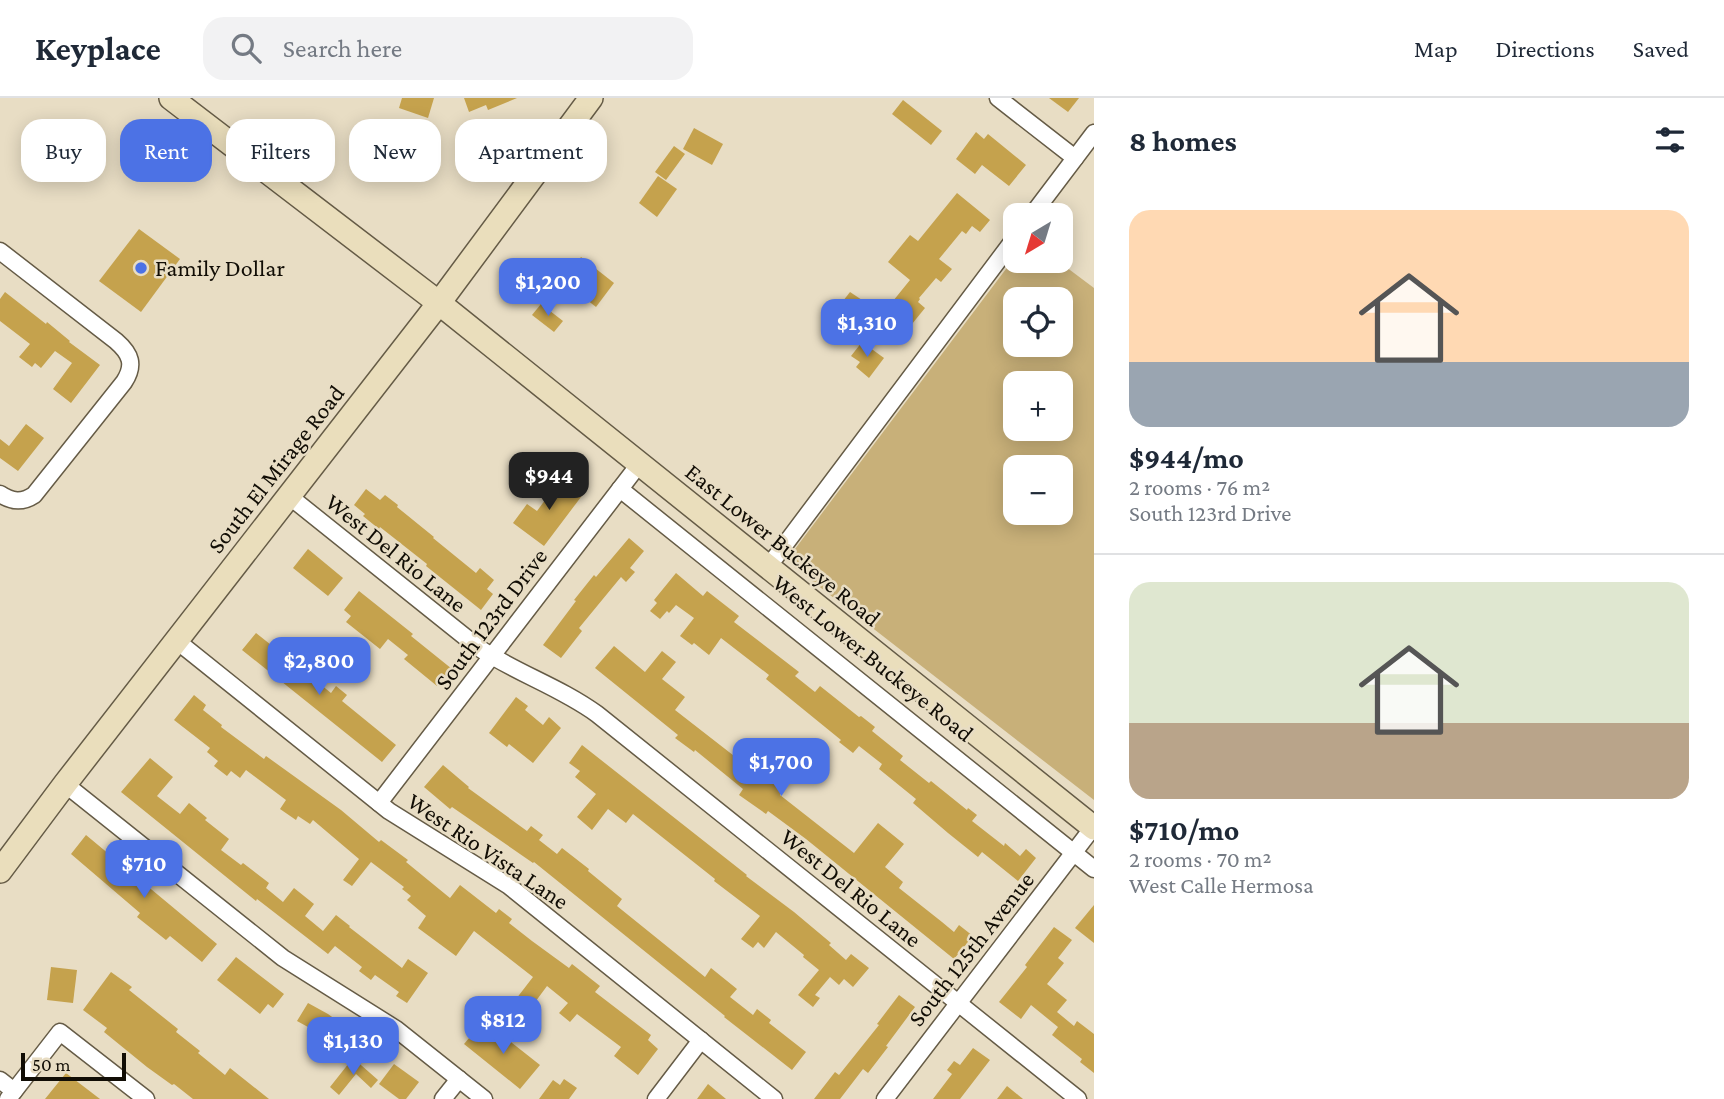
<!DOCTYPE html>
<html lang="en">
<head>
<meta charset="utf-8">
<style>
  body { margin:0; font-family:"Crimson Pro",serif; background:#f2f2f3; color:#1f2937; height:100vh; display:flex; flex-direction:column; font-size:26px; white-space:nowrap }
  * { box-sizing:border-box; margin:0 }
  p { font-size:23px; color:#747a83 }
  .icon { flex:none; width:38px; height:38px; fill:none; stroke:currentColor; stroke-width:2; stroke-linecap:round; stroke-linejoin:round }
  .map { position:relative; flex:1; overflow:hidden }
  .drawer { display:flex; flex-direction:column; background:#fff; width:630px }
  .drawer>* { flex:none }
  .top-card { position:absolute; left:21px; top:21px; width:665px; height:63px; display:flex; gap:14px }
  .needle { width:46px; rotate:218deg }
  .controls { position:absolute; left:1003px; top:105px; display:grid; gap:14px }
  .controls a { display:grid; place-items:center; width:70px; height:70px; border-radius:14px; background:#fff; box-shadow:0 4px 18px #0003; font-size:35px }
  .scale { position:absolute; left:21px; bottom:18px; width:105px; box-sizing:border-box; padding-left:7px; border:4px solid #110d05; border-top:0; font-size:19px; line-height:24px; white-space:nowrap; color:#110d05; -webkit-text-stroke:5px #e8ddc4; paint-order:stroke }
  .price { position:absolute; translate:-50% -60px; padding:0 16px; border-radius:14px; background:#4c72e5; color:#fff; font-size:23px; line-height:46px; filter:drop-shadow(0 2px 4px #0008) }
  .price::after { content:''; position:absolute; left:50%; top:42px; width:21px; height:16px; margin-left:-10px; background:inherit; clip-path:polygon(0 0,100% 0,50% 100%) }
  .price.selected { background:#222; color:#fff }
  ul { padding:0; list-style:none }
  li { display:grid; align-content:center; gap:14px; height:371px; padding:0 35px }
  li+li { border-top:2px solid #e0e1e3 }
  li span { display:grid; place-items:center; height:217px; border-radius:21px; color:#555 }
  li>.icon { margin-inline-start:auto }
  span .icon { width:126px; height:126px; fill:#fffc; stroke-width:1 }
  li b { font-size:30px }
  h2 { display:flex; justify-content:space-between; align-items:center; height:84px; padding:0 35px; font-size:30px }
  .tag { padding:0 24px; border-radius:21px; background:#fff; box-shadow:0 4px 18px #0003; font-size:24px; line-height:63px }
  .tag.selected { background:#4c72e5; color:#fff }
  header { display:flex; align-items:center; gap:42px; box-sizing:border-box; height:98px; padding:0 35px; background:#fff; border-bottom:2px solid #e0e1e3 }
  header strong { font-size:33px }
  nav { display:flex; gap:38px; margin-inline-start:auto; font-size:24px }
  .search { width:490px; height:63px; background:#f2f2f3; display:flex; align-items:center; gap:18px; box-sizing:border-box; padding:0 24px; border-radius:21px; color:#747a83; font-size:26px }
  main { display:flex; flex:1; min-height:0 }
  .map>svg:first-child { display:block }
  .green { fill:#c8b079; fill-rule:evenodd }
  .building { fill:#c5a24d }
  .lines { fill:none; stroke-linecap:round; stroke-linejoin:round }
  .street-casing { stroke:#655b46; stroke-width:19 }
  .secondary-casing { stroke:#655b46; stroke-width:26 }
  .street { stroke:#fff; stroke-width:16 }
  .secondary { stroke:#eadebc; stroke-width:23 }
  .poi-dot { fill:#4c72e5; stroke:#e8ddc4; stroke-width:2.5 }
  .labels { text-anchor:middle; stroke-width:5; stroke-linejoin:round; paint-order:stroke }
  .poi-label { font-size:24px; fill:#110d05; stroke:#e8ddc4; text-anchor:start }
  .street-label { font-size:24px; fill:#110d05; stroke:#e8ddc4 }
</style>
</head>
<body>
<header>
<strong>Keyplace</strong>
<div class="search"><svg class="icon" aria-label="search" viewBox="0 0 24 24"><circle cx="10" cy="10" r="6"/><path d="M15 15l6 6"/></svg>Search here</div>
<nav><a>Map</a><a>Directions</a><a>Saved</a></nav>
</header>
<main>
<div class="map">
<svg width="1094" height="1001" viewBox="0 0 1094 1001">
  <rect width="100%" height="100%" fill="#e8ddc4"/>
  <!-- green -->
  <path class="green" d="M 1015,159 L 1015,163 L 1058,163 L 1094,190 L 1094,702 L 794,469 L 792,465 L 795,451 ZM 1015,201 L 1060,201 L 1060,247 L 1015,247 ZM 1015,285 L 1060,285 L 1060,331 L 1015,331 ZM 1015,369 L 1060,369 L 1060,415 L 1015,415 Z"/>
  <!-- building -->
  <g class="building">
    <path d="M 402,0 L 434,0 L 428,20 L 399,10 Z"/>
    <path d="M 464,0 L 517,0 L 488,12 L 486,7 L 469,14 Z"/>
    <path d="M 1049,0 L 1079,0 L 1068,14 Z"/>
    <path d="M 903,2 L 942,33 L 931,47 L 892,16 Z"/>
    <path d="M 694,30 L 723,46 L 712,67 L 683,51 Z"/>
    <path d="M 976,34 L 984,41 L 988,36 L 1026,67 L 1009,88 L 982,67 L 975,76 L 956,61 Z"/>
    <path d="M 674,48 L 685,56 L 666,82 L 655,74 Z"/>
    <path d="M 658,78 L 677,91 L 657,119 L 639,105 Z"/>
    <path d="M 957,95 L 990,122 L 980,134 L 972,128 L 966,136 L 962,133 L 939,161 L 952,171 L 941,184 L 936,180 L 919,200 L 920,201 L 918,204 L 925,210 L 899,242 L 876,224 L 910,182 L 888,164 L 910,137 L 918,143 Z"/>
    <path d="M 139,131 L 180,161 L 141,214 L 99,183 Z"/>
    <path d="M 581,159 L 614,185 L 596,209 L 563,183 Z"/>
    <path d="M 5,194 L 46,226 L 47,224 L 70,243 L 69,244 L 100,267 L 71,305 L 53,291 L 72,265 L 55,253 L 41,270 L 35,265 L 32,269 L 19,259 L 30,246 L 0,223 L 0,201 Z"/>
    <path d="M 850,194 L 862,202 L 848,221 L 836,212 Z"/>
    <path d="M 541,206 L 563,223 L 554,234 L 532,217 Z"/>
    <path d="M 862,244 L 884,260 L 869,280 L 856,269 L 860,264 L 851,258 Z"/>
    <path d="M 26,326 L 44,340 L 18,373 L 0,360 L 0,341 L 9,348 Z"/>
    <path d="M 562,379 L 584,395 L 544,448 L 513,425 L 527,406 L 537,413 Z"/>
    <path d="M 366,391 L 380,402 L 385,397 L 398,407 L 397,409 L 434,439 L 433,440 L 476,475 L 480,470 L 494,482 L 487,491 L 493,496 L 481,512 L 426,468 L 427,466 L 380,429 L 379,431 L 363,418 L 365,416 L 354,407 Z"/>
    <path d="M 629,440 L 644,453 L 630,470 L 635,474 L 626,484 L 621,479 L 579,530 L 582,533 L 561,560 L 543,547 L 576,503 L 574,502 L 594,477 L 596,479 Z"/>
    <path d="M 308,451 L 343,480 L 328,498 L 293,470 Z"/>
    <path d="M 676,475 L 703,498 L 707,493 L 739,518 L 734,524 L 799,574 L 795,578 L 815,594 L 820,588 L 859,619 L 861,618 L 875,629 L 872,633 L 903,658 L 900,662 L 929,685 L 931,683 L 967,712 L 968,710 L 977,717 L 972,723 L 1004,748 L 1005,745 L 1020,758 L 1026,751 L 1036,760 L 1018,783 L 982,754 L 978,759 L 948,735 L 913,705 L 916,701 L 879,671 L 882,666 L 859,648 L 853,655 L 839,644 L 841,642 L 766,581 L 769,577 L 721,540 L 709,557 L 694,545 L 692,547 L 680,538 L 694,520 L 676,507 L 669,515 L 667,513 L 660,521 L 650,513 L 657,505 L 654,502 Z"/>
    <path d="M 359,493 L 413,536 L 411,538 L 452,571 L 437,588 L 404,561 L 408,557 L 388,541 L 380,551 L 346,524 L 351,518 L 344,512 Z"/>
    <path d="M 256,535 L 295,566 L 299,561 L 308,568 L 304,573 L 331,595 L 336,588 L 347,597 L 342,603 L 396,647 L 382,664 L 242,552 Z"/>
    <path d="M 614,548 L 645,574 L 662,553 L 676,564 L 662,581 L 685,599 L 675,612 L 756,675 L 758,672 L 772,682 L 781,670 L 791,678 L 783,690 L 784,691 L 780,697 L 854,755 L 878,725 L 904,746 L 885,769 L 903,784 L 899,790 L 942,824 L 954,834 L 959,827 L 973,838 L 954,861 L 806,741 L 768,713 L 766,716 L 739,697 L 743,691 L 695,652 L 694,654 L 675,640 L 678,637 L 595,570 Z"/>
    <path d="M 194,597 L 206,607 L 203,612 L 222,627 L 221,629 L 264,661 L 266,658 L 341,712 L 379,744 L 381,742 L 408,762 L 406,764 L 450,800 L 460,787 L 496,815 L 499,811 L 512,821 L 509,825 L 532,843 L 569,870 L 572,866 L 600,888 L 595,894 L 651,937 L 648,942 L 658,951 L 638,977 L 614,958 L 621,949 L 577,916 L 570,924 L 559,915 L 568,905 L 547,888 L 530,911 L 516,901 L 533,879 L 474,833 L 456,858 L 418,830 L 426,818 L 407,802 L 411,798 L 402,791 L 404,789 L 371,764 L 352,788 L 343,782 L 359,761 L 313,722 L 310,726 L 298,718 L 296,722 L 280,711 L 286,702 L 246,672 L 240,680 L 231,673 L 227,678 L 214,668 L 218,663 L 207,654 L 210,650 L 174,622 Z"/>
    <path d="M 516,599 L 528,608 L 525,612 L 543,627 L 549,619 L 561,630 L 533,665 L 509,646 L 507,649 L 489,635 Z"/>
    <path d="M 582,647 L 747,777 L 746,778 L 794,814 L 831,845 L 829,847 L 846,862 L 851,856 L 869,870 L 853,889 L 844,881 L 839,887 L 830,879 L 815,897 L 820,900 L 813,909 L 798,897 L 819,872 L 803,859 L 804,857 L 776,834 L 764,850 L 758,844 L 753,850 L 741,841 L 760,818 L 714,783 L 715,781 L 633,716 L 626,725 L 608,711 L 592,732 L 577,719 L 596,696 L 575,679 L 580,673 L 569,665 Z"/>
    <path d="M 150,660 L 173,679 L 157,698 L 180,716 L 189,705 L 207,720 L 205,722 L 229,741 L 221,752 L 241,767 L 243,765 L 269,785 L 266,790 L 283,804 L 294,790 L 314,806 L 305,818 L 323,833 L 336,817 L 350,828 L 349,829 L 402,870 L 408,861 L 428,875 L 407,905 L 396,898 L 399,894 L 375,877 L 371,882 L 359,873 L 362,869 L 335,848 L 328,856 L 257,801 L 256,803 L 121,694 Z"/>
    <path d="M 443,667 L 469,689 L 468,690 L 527,733 L 531,728 L 543,737 L 539,742 L 557,756 L 562,750 L 589,771 L 588,773 L 622,801 L 617,808 L 705,879 L 711,870 L 737,891 L 730,899 L 753,917 L 757,911 L 771,922 L 769,925 L 806,954 L 792,972 L 724,919 L 725,918 L 534,764 L 533,765 L 452,709 L 450,711 L 424,689 Z"/>
    <path d="M 86,737 L 217,846 L 202,864 L 170,838 L 166,842 L 137,819 L 140,815 L 71,756 Z"/>
    <path d="M 1094,807 L 1094,845 L 1075,830 Z"/>
    <path d="M 1054,829 L 1072,842 L 1058,860 L 1064,865 L 1047,886 L 1067,902 L 1057,914 L 1074,928 L 1077,923 L 1094,936 L 1094,975 L 1080,964 L 1082,961 L 1052,937 L 1058,929 L 1031,907 L 1021,921 L 999,904 L 1027,869 L 1025,867 Z"/>
    <path d="M 236,859 L 284,896 L 273,910 L 268,906 L 260,916 L 217,882 Z"/>
    <path d="M 51,869 L 77,872 L 73,905 L 47,902 Z"/>
    <path d="M 111,874 L 132,889 L 129,892 L 178,931 L 176,934 L 200,953 L 198,955 L 225,977 L 230,970 L 269,1001 L 193,1001 L 174,986 L 172,987 L 147,969 L 104,934 L 107,930 L 83,912 Z"/>
    <path d="M 899,897 L 915,909 L 886,948 L 888,949 L 868,975 L 863,971 L 840,1001 L 814,1001 L 835,974 L 839,977 L 879,927 L 877,926 Z"/>
    <path d="M 308,905 L 328,916 L 371,947 L 360,963 L 328,940 L 297,923 Z"/>
    <path d="M 488,926 L 540,967 L 520,991 L 464,946 L 475,933 L 480,937 Z"/>
    <path d="M 973,950 L 990,962 L 960,1001 L 933,1001 L 952,976 L 947,972 L 954,963 L 960,967 Z"/>
    <path d="M 353,960 L 378,982 L 371,990 L 356,976 L 339,997 L 330,989 Z"/>
    <path d="M 394,966 L 419,984 L 406,1001 L 399,1001 L 379,986 Z"/>
    <path d="M 66,975 L 100,1001 L 45,1001 Z"/>
    <path d="M 564,981 L 577,990 L 569,1001 L 539,1001 L 553,982 L 560,987 Z"/>
    <path d="M 708,986 L 726,1001 L 697,1001 Z"/>
    <path d="M 1007,988 L 1023,1001 L 997,1001 Z"/>
  </g>
  <g class="lines">
    <defs>
      <g id="street">
        <path d="M 998,0 L 1075,60"/>
        <path d="M 1032,117 L 1094,35"/>
        <path d="M 0,153 L 116,243 C 131,256 135,267 124,284 L 34,397 C 22,405 12,404 0,396"/>
        <path d="M 620,391 L 1094,771"/>
        <path d="M 289,398 L 479,550 C 516,575 560,589 597,616 L 1078,1001"/>
        <path d="M 768,469 L 1015,140"/>
        <path d="M 177,543 L 389,713 L 509,788 L 774,1001"/>
        <path d="M 65,686 L 283,860 L 396,931 L 484,1001"/>
        <path d="M 379,705 L 640,365"/>
        <path d="M 0,982 L 14,993"/>
        <path d="M 8,1001 L 60,934 L 146,1001"/>
        <path d="M 443,1001 L 459,981"/>
        <path d="M 656,1001 L 701,942"/>
        <path d="M 885,1001 L 1094,728"/>
      </g>
      <g id="secondary">
        <path d="M 171,0 L 439,205 L 1094,730"/>
        <path d="M 0,773 L 65,686 L 439,205 L 591,0"/>
      </g>
    </defs>
    <!-- street casing -->
    <use href="#street" class="street-casing"/>
    <!-- secondary casing -->
    <use href="#secondary" class="secondary-casing"/>
    <!-- street -->
    <use href="#street" class="street"/>
    <!-- secondary -->
    <use href="#secondary" class="secondary"/>
  </g>
  <!-- markers -->
  <circle class="poi-dot" cx="141" cy="170" r="7"/>
  <g class="labels">
    <!-- poi labels -->
    <g class="poi-label">
      <text x="155" y="178">Family Dollar</text>
    </g>
    <!-- street labels -->
    <g class="street-label">
      <text transform="translate(276 371) rotate(-52)" y="8">South El Mirage Road</text>
      <text transform="translate(783 447) rotate(39)" y="8">East Lower Buckeye Road</text>
      <text transform="translate(396 455) rotate(39)" y="8">West Del Rio Lane</text>
      <text transform="translate(491 521) rotate(-53)" y="8">South 123rd Drive</text>
      <text transform="translate(873 560) rotate(39)" y="8">West Lower Buckeye Road</text>
      <text transform="translate(488 753) rotate(34)" y="8">West Rio Vista Lane</text>
      <text transform="translate(851 790) rotate(39)" y="8">West Del Rio Lane</text>
      <text transform="translate(971 851) rotate(-52)" y="8">South 125th Avenue</text>
    </g>
  </g>
</svg>
<div class="controls">
<a><svg class="needle" viewBox="-14 -14 28 28"><path d="M0-13l5 13h-10z" fill="#e53935"/><path d="M0 13l5-13h-10z" fill="#747a83"/></svg></a>
<a><svg class="icon" aria-label="locate" viewBox="0 0 24 24"><circle cx="12" cy="12" r="6"/><path d="M12 2v4M12 18v4M2 12h4M18 12h4"/></svg></a>
<a>+</a>
<a>−</a>
</div>
<div class="scale">50 m</div>
<b class="price" style="left:548px;top:220px">$1,200</b>
<b class="price" style="left:867px;top:261px">$1,310</b>
<b class="price selected" style="left:549px;top:414px">$944</b>
<b class="price" style="left:319px;top:599px">$2,800</b>
<b class="price" style="left:781px;top:700px">$1,700</b>
<b class="price" style="left:144px;top:802px">$710</b>
<b class="price" style="left:503px;top:958px">$812</b>
<b class="price" style="left:353px;top:979px">$1,130</b>
<div class="top-card">
<a class="tag">Buy</a>
<a class="tag selected">Rent</a>
<a class="tag">Filters</a>
<a class="tag">New</a>
<a class="tag">Apartment</a>
</div>
</div>
<section class="drawer">
<h2>8 homes<svg class="icon" aria-label="filters" viewBox="0 0 24 24"><path d="M4 7h16M4 17h16"/><circle cx="9" cy="7" r="2"/><circle cx="15" cy="17" r="2"/></svg></h2>
<ul>
<li><span style="background:linear-gradient(#ffd9b3 70%,#9aa5b1 0)"><svg class="icon" aria-label="home" viewBox="0 0 24 24"><path d="M3 11l9-7 9 7M6 9v11h12V9"/></svg></span><div><b>$944/mo</b><p>2 rooms · 76 m²</p><p>South 123rd Drive</p></div></li>
<li><span style="background:linear-gradient(#dfe7d0 65%,#b9a48a 0)"><svg class="icon" aria-label="home" viewBox="0 0 24 24"><path d="M3 11l9-7 9 7M6 9v11h12V9"/></svg></span><div><b>$710/mo</b><p>2 rooms · 70 m²</p><p>West Calle Hermosa</p></div></li>
</ul>
</section>
</main>
</body>
</html>
